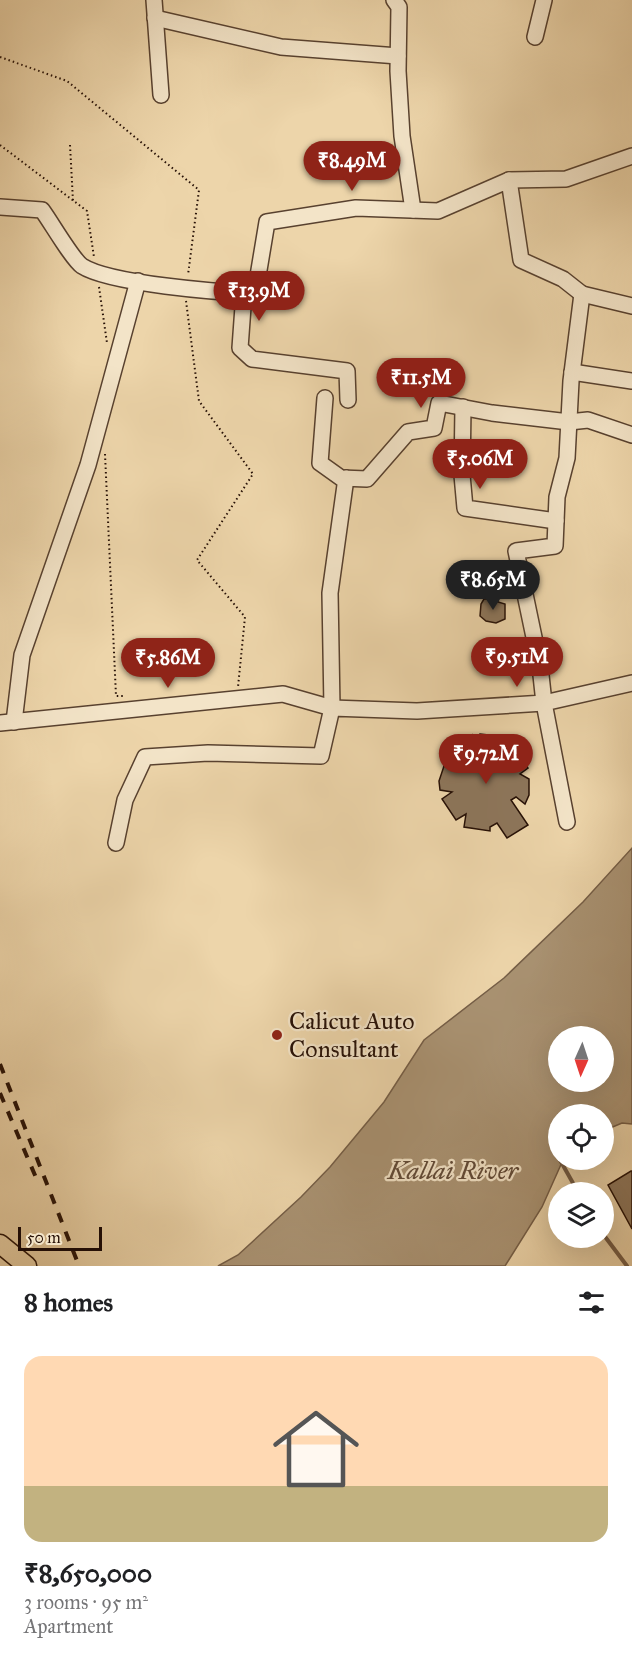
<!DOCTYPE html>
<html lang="en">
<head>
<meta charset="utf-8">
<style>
  body { margin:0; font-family:"IM FELL Great Primer",serif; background:#f6f6f6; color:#202124; height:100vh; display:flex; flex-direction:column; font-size:22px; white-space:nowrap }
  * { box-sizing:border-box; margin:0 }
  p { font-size:20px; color:#757577 }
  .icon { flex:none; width:33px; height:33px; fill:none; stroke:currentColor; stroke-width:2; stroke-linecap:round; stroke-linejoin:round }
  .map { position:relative; height:1266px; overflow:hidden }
  .drawer { display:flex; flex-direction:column; background:#fff; flex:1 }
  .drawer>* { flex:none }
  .needle { width:39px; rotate:183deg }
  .tools { position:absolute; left:548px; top:1026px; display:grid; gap:12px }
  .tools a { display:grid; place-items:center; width:66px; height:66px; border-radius:50%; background:#fff; box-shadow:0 6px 24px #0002; font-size:30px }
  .scale { position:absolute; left:18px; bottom:15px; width:84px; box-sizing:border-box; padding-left:6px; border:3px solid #261006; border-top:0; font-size:16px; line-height:21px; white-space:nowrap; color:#261006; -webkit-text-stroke:4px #f3e4c8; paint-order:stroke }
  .price { position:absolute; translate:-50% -51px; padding:0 14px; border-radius:21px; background:#8f2418; color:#fff; font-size:20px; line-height:39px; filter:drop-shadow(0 2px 3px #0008) }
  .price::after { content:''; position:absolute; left:50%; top:36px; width:18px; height:14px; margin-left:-9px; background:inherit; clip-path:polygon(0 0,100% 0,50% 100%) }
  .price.on { background:#222; color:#fff }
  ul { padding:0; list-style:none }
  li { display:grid; align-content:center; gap:12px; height:318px; padding:0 24px }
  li+li { border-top:2px solid #e0e0e0 }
  li span { display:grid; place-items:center; height:186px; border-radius:18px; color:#555 }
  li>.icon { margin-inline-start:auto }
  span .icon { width:108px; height:108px; fill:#fffc; stroke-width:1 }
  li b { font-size:26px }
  h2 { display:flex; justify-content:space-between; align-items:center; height:72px; padding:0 24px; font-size:26px }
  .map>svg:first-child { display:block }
  .water { fill:#a99272; stroke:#755e47; stroke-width:1.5; fill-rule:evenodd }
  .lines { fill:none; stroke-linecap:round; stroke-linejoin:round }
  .stream { stroke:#755e47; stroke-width:4 }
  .building { fill:#8d765b; stroke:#261006; stroke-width:1.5 }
  .minor-casing { stroke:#58412f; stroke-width:18 }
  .major-casing { stroke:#261006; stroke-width:21 }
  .path { stroke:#261006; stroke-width:2; stroke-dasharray:1.5 3; stroke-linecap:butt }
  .minor { stroke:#f3e4c8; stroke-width:15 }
  .major { stroke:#edd5aa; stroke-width:18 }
  .rail { stroke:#261006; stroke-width:4; stroke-dasharray:10 10; stroke-linecap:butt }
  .poi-dot { fill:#8f2418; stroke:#f3e4c8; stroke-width:2 }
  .labels { text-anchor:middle; stroke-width:4.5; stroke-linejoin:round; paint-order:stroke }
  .poi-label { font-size:24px; fill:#261006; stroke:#f3e4c8; text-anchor:start }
  .water-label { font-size:26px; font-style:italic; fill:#614a37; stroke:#f3e4c8 }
</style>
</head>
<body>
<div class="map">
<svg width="632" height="1266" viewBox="0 0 632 1266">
  <rect width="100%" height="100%" fill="#edd5aa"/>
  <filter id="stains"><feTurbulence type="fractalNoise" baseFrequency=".00333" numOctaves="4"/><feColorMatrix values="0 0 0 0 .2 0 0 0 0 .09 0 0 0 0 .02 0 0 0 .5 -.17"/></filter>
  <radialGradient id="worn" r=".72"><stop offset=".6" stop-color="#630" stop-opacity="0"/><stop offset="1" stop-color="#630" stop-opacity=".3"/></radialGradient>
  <!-- water -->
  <path class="water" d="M 632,848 L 632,1124 L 622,1123 L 603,1131 L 603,1114 L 558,1114 L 558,1160 L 563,1160 L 542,1207 L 505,1266 L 218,1266 L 238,1255 L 301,1197 L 330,1167 L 384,1102 L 424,1040 L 504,978 L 583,902 ZM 558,1036 L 603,1036 L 603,1082 L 558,1082 Z"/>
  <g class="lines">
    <!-- stream -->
    <g class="stream">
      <path d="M 560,1160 L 578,1192"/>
      <path d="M 603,1234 L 627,1266"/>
    </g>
  </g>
  <!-- building -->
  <g class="building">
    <path d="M 484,599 L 498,599 L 498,602 L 505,604 L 505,619 L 496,623 L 486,621 L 480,616 L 481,604 Z"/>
    <path d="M 480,734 L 497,736 L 506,740 L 500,750 L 504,753 L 512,745 L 528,768 L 520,774 L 529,779 L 529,795 L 525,804 L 516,797 L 511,800 L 528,825 L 507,838 L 497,823 L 490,827 L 490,831 L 464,827 L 466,814 L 456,820 L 442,799 L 452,792 L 440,790 L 439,781 L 445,763 L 452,761 L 455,750 L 472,735 L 473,744 L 480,745 Z"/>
    <path d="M 631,1171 L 632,1171 L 632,1229 L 608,1185 Z"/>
  </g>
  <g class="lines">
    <defs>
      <g id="minor">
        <path d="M 154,0 L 161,95"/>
        <path d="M 394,0 L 399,7 L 398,71 L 402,136 L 413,210"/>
        <path d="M 155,18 L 281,47 L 398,56"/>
        <path d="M 535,37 L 544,0"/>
        <path d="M 509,180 L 566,179 L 632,156"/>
        <path d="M 0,207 L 42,210 C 51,222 72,259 82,266 C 110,284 219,292 255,294 L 267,222 L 356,208 L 438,211 L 509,180 L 521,260 L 563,279 L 582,294"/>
        <path d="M 244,293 L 240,348 L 252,359 L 347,371 L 348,400"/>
        <path d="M 572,372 L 632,381"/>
        <path d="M 325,398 L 320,463 L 341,478 L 367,479 L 408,432 L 434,428 L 439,403 L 492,413 L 569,422 L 588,420 L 632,435"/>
        <path d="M 463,407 L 462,475 L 465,508 L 556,521"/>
        <path d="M 14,722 L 22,655 L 88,465 L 138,281"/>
        <path d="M 0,723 L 283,694 L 332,708 L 330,593 L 346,478"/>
        <path d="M 567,822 L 544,703 L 632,683"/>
        <path d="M 116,843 L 125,800 L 145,757 L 208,753 L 321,756 L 332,708 L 417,711 L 544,703 L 540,666 L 516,551 L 555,546 L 557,497 L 567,458 L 571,381 L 582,294 L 632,306"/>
      </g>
      <path id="major" d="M 0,1244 L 27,1266"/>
    </defs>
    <!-- minor casing -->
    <use href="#minor" class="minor-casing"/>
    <!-- major casing -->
    <use href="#major" class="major-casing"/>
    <!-- path -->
    <g class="path">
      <path d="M 0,57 L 67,81 L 199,190 L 188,275"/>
      <path d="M 0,145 L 87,211 L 94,257"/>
      <path d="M 70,145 L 73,201"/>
      <path d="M 99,287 L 107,343"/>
      <path d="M 186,301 L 199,401 L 253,474 L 197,560 L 245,617 L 238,687"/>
      <path d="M 105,454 L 116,696 L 123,696"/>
    </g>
    <!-- minor -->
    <use href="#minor" class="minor"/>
    <!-- major -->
    <use href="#major" class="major"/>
    <!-- rail -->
    <g class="rail">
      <path d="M 0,1064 L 79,1266"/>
      <path d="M 0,1093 L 37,1180"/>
    </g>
  </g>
  <!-- markers -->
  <circle class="poi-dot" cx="277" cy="1035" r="6"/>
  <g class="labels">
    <!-- poi labels -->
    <g class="poi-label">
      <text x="289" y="1029">Calicut Auto<tspan x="289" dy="28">Consultant</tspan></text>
    </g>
    <!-- water labels -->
    <g class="water-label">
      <text x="453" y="1179">Kallai River</text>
    </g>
  </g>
  <rect width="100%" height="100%" filter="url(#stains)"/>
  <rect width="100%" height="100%" fill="url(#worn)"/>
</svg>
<div class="tools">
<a><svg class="needle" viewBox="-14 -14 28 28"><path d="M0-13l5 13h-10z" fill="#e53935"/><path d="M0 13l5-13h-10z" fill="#757577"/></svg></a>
<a><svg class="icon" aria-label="locate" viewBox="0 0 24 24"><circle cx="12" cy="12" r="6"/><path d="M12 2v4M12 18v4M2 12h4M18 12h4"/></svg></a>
<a><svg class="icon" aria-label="layers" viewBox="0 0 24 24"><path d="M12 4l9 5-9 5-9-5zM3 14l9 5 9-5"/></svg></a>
</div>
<div class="scale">50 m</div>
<b class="price" style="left:352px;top:192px">₹8.49M</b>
<b class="price" style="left:259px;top:322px">₹13.9M</b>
<b class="price" style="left:421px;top:409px">₹11.5M</b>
<b class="price" style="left:480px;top:490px">₹5.06M</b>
<b class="price on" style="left:493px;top:611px">₹8.65M</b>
<b class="price" style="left:517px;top:688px">₹9.51M</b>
<b class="price" style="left:168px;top:689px">₹5.86M</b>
<b class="price" style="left:486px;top:785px">₹9.72M</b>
</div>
<section class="drawer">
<h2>8 homes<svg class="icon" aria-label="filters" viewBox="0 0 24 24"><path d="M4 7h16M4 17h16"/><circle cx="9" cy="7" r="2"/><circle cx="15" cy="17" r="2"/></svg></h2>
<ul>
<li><span style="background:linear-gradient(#ffd9b3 70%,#c2b280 0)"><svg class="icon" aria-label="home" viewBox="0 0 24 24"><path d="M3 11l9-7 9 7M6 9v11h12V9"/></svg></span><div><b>₹8,650,000</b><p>3 rooms · 95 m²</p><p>Apartment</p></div></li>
</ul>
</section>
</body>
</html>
